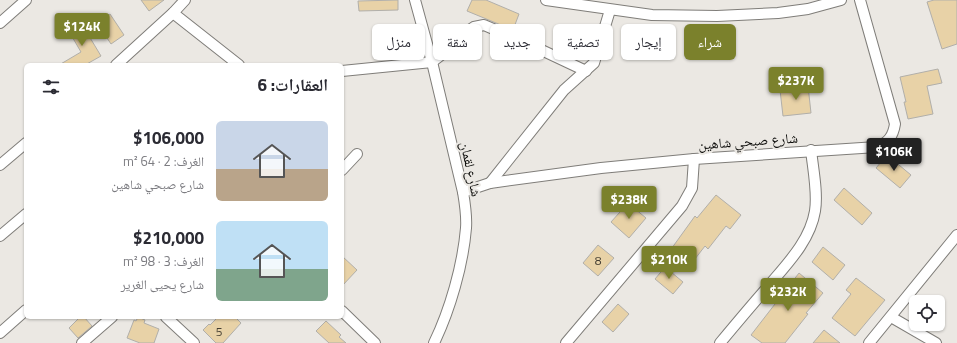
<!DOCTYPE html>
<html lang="ar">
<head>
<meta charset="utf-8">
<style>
  body { margin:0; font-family:"Titillium Web","Noto Naskh Arabic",sans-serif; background:#f7f7f7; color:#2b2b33; direction:rtl; height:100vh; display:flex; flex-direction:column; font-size:15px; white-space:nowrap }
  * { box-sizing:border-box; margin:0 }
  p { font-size:13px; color:#7c7c81 }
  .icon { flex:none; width:22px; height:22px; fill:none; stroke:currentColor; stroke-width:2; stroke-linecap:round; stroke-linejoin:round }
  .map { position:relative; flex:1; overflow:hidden; direction:ltr }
  .side { position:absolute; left:24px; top:63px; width:320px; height:256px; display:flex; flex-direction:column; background:#fff; border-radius:6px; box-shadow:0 1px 3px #0004; direction:rtl }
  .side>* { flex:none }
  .hud { position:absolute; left:356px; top:24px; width:380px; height:36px; direction:rtl; display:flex; gap:8px }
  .buttons { position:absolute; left:909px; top:295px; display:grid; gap:8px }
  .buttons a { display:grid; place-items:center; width:36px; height:36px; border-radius:6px; background:#fff; box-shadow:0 1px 3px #0004; font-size:20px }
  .price { position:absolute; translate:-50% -34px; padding:0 9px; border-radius:4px; background:#7b812c; color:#fff; font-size:13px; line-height:26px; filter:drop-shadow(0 1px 2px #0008) }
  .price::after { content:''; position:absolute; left:50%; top:24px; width:12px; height:9px; margin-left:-6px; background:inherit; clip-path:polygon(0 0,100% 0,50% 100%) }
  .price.on { background:#222; color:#fff }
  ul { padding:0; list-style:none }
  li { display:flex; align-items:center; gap:12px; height:100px; padding:0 16px }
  li span { display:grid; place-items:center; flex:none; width:112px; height:80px; border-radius:6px; color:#555 }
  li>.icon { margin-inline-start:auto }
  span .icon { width:48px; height:48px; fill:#fffc; stroke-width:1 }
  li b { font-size:17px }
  h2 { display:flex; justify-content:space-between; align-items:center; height:48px; padding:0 16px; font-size:17px }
  .tag { padding:0 14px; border-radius:6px; background:#fff; box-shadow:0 1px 3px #0004; font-size:14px; line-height:36px }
  .tag.on { background:#7b812c; color:#fff }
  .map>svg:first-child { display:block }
  .building { fill:#e8d2a7; stroke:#b1afaa }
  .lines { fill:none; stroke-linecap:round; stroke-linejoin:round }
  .minor-casing { stroke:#7f7d79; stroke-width:12 }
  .minor { stroke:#fff; stroke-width:10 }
  .labels { text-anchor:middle; stroke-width:4; stroke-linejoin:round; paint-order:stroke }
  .number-label { font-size:12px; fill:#443e32 }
  .street-label { font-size:14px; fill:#0d0d0b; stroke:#ebe8e3 }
</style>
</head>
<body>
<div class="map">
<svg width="957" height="343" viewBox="0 0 957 343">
  <rect width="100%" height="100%" fill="#ebe8e3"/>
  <!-- building -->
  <g class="building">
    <path d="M 141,0 L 164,0 L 149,11 Z"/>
    <path d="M 398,0 L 398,10 L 359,11 L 358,1 Z"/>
    <path d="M 472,0 L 486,0 L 519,14 L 513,30 L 467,11 Z"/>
    <path d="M 934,0 L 957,0 L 957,44 L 942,49 L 927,2 Z"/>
    <path d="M 110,14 L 124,35 L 111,44 L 97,23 Z"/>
    <path d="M 80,21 L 101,56 L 85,65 L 59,65 L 81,52 L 67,28 Z"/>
    <path d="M 938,69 L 942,83 L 927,86 L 933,114 L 908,119 L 904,102 L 906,102 L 900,77 Z"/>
    <path d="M 808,86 L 811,113 L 783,116 L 780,90 Z"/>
    <path d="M 887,155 L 911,175 L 900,188 L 876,168 Z"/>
    <path d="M 844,188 L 872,213 L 862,225 L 834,200 Z"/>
    <path d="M 716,195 L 741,215 L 730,229 L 726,226 L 708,249 L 705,246 L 688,268 L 669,252 L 695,216 L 697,218 Z"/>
    <path d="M 628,203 L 646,218 L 629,238 L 611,222 Z"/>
    <path d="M 598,245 L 614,258 L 598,276 L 583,263 Z"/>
    <path d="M 823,247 L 845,265 L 833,280 L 812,262 Z"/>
    <path d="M 342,256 L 357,270 L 342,286 Z"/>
    <path d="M 665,267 L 683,282 L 673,294 L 655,279 Z"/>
    <path d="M 799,273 L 823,293 L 806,313 L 808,314 L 785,343 L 762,343 L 751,335 Z"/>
    <path d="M 856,278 L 885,300 L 855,336 L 832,318 L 851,294 L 846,290 Z"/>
    <path d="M 618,304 L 629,314 L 613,332 L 602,322 Z"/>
    <path d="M 80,317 L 84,317 L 92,326 L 78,338 L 69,328 Z"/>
    <path d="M 138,317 L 145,320 L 144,323 L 159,329 L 154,343 L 140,343 L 127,338 L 134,320 L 136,321 Z"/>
    <path d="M 218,317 L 235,317 L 241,323 L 223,343 L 216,343 L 203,330 L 209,324 L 210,325 Z"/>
    <path d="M 326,321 L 341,335 L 339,337 L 346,343 L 329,343 L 316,331 Z"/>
    <path d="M 824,330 L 840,343 L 813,343 Z"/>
  </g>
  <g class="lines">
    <defs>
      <g id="minor">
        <path d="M 415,0 L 432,62 L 463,192 C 465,204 467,216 466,228 C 463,265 450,310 434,343"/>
        <path d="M 546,0 L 652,15 L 717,16 L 778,13 L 808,9 L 841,0"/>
        <path d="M 173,13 L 239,65"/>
        <path d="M 0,23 L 26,0"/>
        <path d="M 116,65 L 173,13 L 185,0"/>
        <path d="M 342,71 L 432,62 L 449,49 L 471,29 L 474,27 L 484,25 L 535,47 L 586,71"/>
        <path d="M 0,165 L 26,143"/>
        <path d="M 342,170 L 357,154"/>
        <path d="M 490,183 L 564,90 L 594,63 L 610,10"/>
        <path d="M 463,192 L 490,183 L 601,168 L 694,159 L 877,147 C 889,142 893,136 895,124 L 860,0"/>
        <path d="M 0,236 L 26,214"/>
        <path d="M 342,311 L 375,343"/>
        <path d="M 166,317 L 194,343"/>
        <path d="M 891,317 L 936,343"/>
        <path d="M 0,333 L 26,310"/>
        <path d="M 82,343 L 112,317"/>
        <path d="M 566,343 L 682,206 L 692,188 L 694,159"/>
        <path d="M 720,343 C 735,325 750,307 765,290 C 785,266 810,242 815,211 C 818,193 813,169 811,150"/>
        <path d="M 869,343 L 957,235"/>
      </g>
    </defs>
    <!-- minor casing -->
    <use href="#minor" class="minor-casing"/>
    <!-- minor -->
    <use href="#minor" class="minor"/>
  </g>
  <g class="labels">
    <!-- number labels -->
    <g class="number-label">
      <text x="598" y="265">8</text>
      <text x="219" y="336">5</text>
    </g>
    <!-- street labels -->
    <g class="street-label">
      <text transform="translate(748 141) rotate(-4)" y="5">شارع صبحي شاهين</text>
      <text transform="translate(471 169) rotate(78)" y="5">شارع لقمان</text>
    </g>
  </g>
</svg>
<div class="buttons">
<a><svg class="icon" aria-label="locate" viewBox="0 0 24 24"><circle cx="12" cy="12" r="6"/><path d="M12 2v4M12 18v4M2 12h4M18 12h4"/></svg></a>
</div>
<b class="price" style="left:82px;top:47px">$124K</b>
<b class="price" style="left:796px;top:101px">$237K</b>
<b class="price on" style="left:894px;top:172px">$106K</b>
<b class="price" style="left:629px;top:220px">$238K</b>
<b class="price" style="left:669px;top:280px">$210K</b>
<b class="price" style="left:788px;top:312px">$232K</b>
<div class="hud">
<a class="tag on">شراء</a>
<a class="tag">إيجار</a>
<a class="tag">تصفية</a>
<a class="tag">جديد</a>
<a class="tag">شقة</a>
<a class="tag">منزل</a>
</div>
<section class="side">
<h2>العقارات: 6<svg class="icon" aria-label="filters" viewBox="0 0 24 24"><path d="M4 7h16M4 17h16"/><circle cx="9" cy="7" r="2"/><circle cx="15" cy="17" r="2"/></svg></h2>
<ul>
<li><span style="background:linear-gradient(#c9d6e8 60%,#b9a48a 0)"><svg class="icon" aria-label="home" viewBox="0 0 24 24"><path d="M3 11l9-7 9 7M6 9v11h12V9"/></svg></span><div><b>$106,000</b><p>الغرف: 2 · 64 m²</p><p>شارع صبحي شاهين</p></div></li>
<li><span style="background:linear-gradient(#bfe0f5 60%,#7fa58c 0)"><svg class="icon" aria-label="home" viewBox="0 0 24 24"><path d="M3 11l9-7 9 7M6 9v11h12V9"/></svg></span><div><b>$210,000</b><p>الغرف: 3 · 98 m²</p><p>شارع يحيى الغرير</p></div></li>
</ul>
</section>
</div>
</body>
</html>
